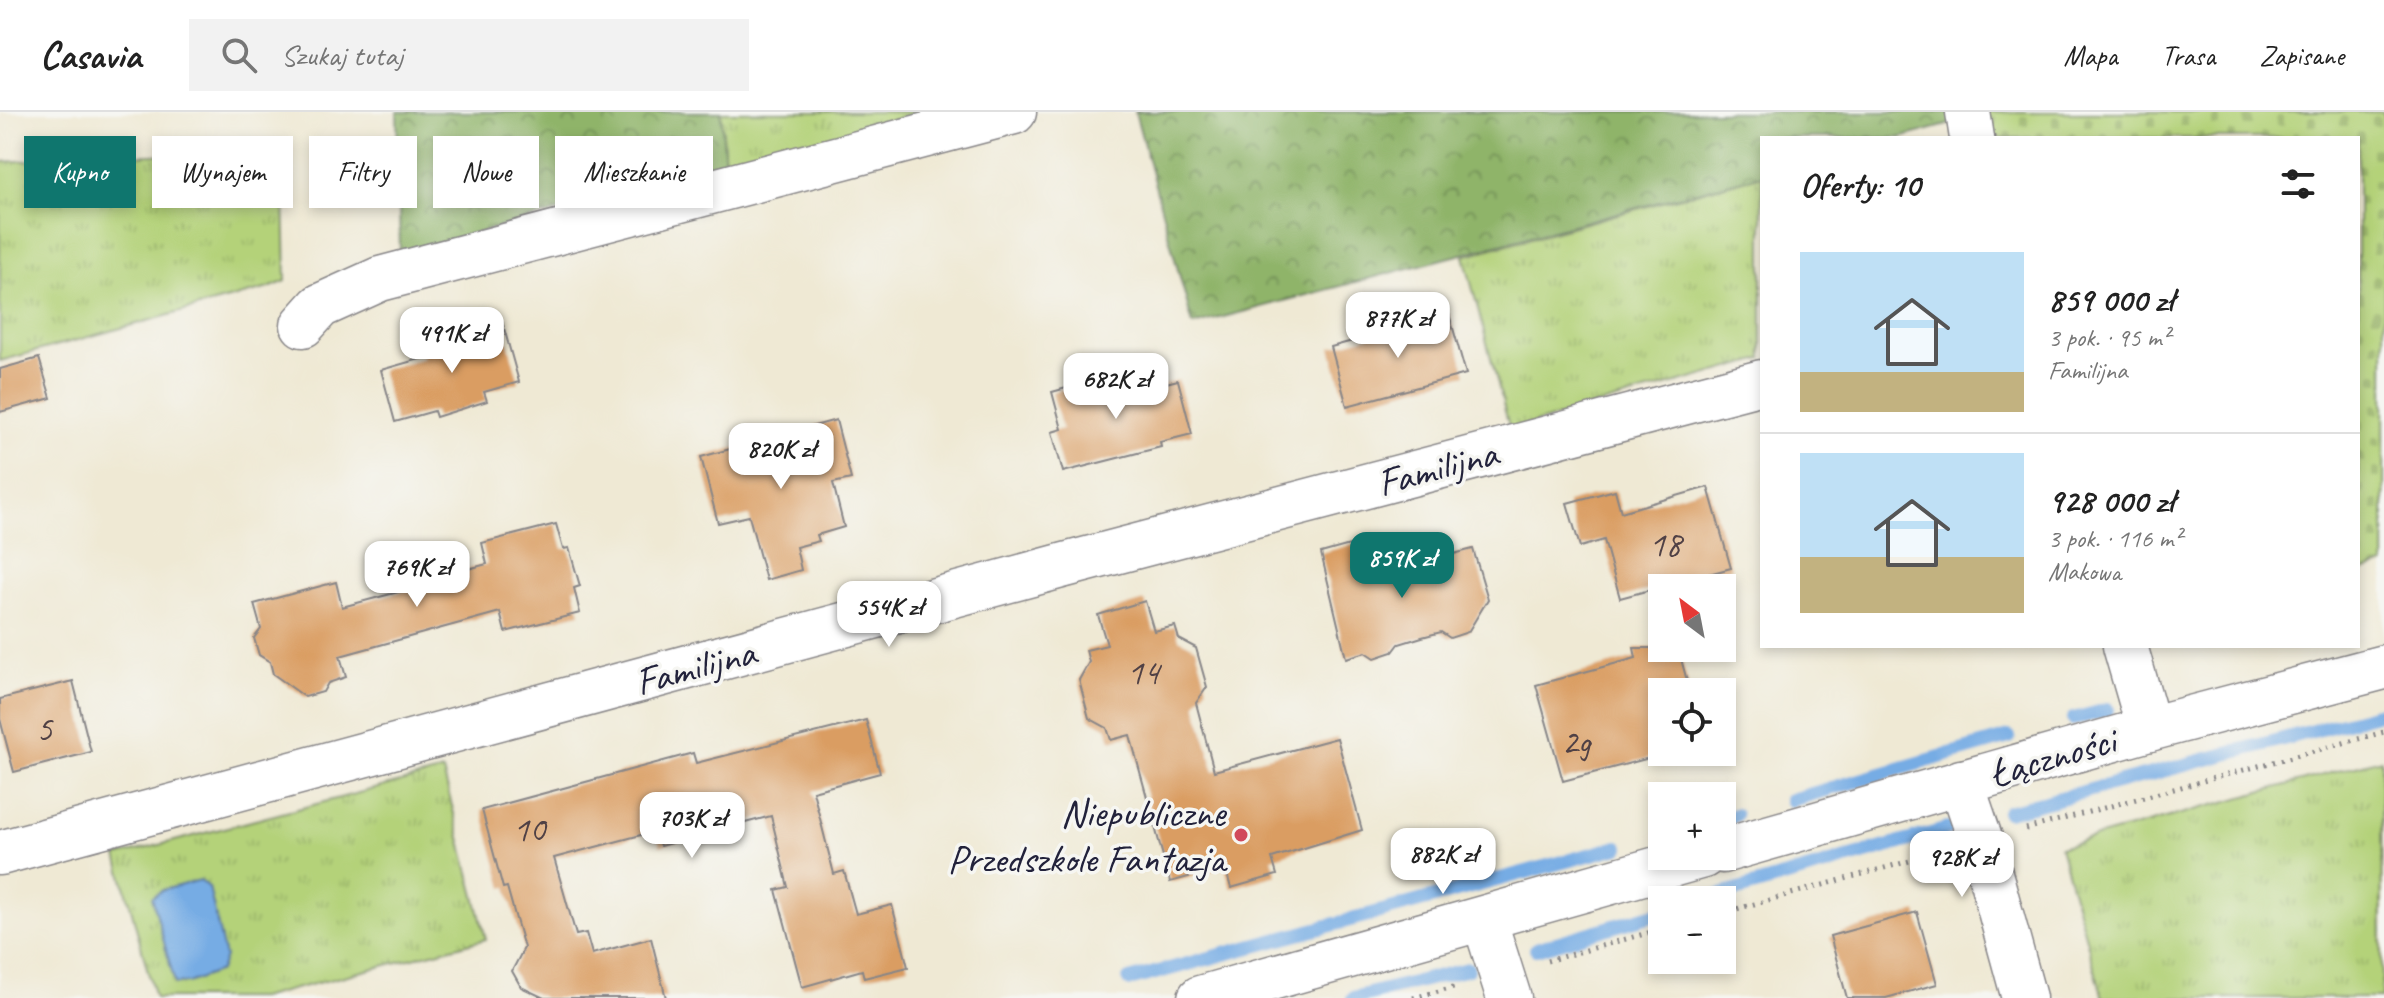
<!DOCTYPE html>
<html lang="pl">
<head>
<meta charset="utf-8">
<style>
  body { margin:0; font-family:Caveat,sans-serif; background:#f2f2f2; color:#222; height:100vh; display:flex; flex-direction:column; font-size:30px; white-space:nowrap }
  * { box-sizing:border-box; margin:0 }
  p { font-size:26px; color:#767676 }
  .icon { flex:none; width:44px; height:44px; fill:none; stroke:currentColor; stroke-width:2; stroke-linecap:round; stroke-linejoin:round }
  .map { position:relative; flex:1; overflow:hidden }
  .panel { position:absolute; left:1760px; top:24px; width:600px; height:512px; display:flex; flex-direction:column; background:#fff; border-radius:0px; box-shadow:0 4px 12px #0003 }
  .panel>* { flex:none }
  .guide { position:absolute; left:24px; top:24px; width:760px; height:72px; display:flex; gap:16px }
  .needle { width:52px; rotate:328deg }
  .buttons { position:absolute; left:1648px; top:462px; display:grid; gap:16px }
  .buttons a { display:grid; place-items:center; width:88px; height:88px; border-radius:0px; background:#fff; box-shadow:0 4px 12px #0003; font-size:40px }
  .price { position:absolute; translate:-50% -68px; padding:0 18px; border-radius:16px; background:#fff; color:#222; font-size:26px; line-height:52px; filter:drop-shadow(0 2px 4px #0008) }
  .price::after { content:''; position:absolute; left:50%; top:48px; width:24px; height:18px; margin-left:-12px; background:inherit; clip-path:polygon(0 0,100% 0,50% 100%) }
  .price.active { background:#0f766e; color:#fff }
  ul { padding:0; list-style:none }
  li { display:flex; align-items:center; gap:24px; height:200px; padding:0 40px }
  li+li { border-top:2px solid #e0e0e0 }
  li span { display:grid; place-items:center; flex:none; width:224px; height:160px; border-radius:0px; color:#555 }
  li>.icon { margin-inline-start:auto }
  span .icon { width:96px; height:96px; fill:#fffc; stroke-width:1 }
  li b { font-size:34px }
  h2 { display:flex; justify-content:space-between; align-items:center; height:96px; padding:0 40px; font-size:34px }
  .chip { padding:0 28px; border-radius:0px; background:#fff; box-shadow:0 4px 12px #0003; font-size:28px; line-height:72px }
  .chip.active { background:#0f766e; color:#fff }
  header { display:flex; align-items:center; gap:48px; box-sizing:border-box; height:112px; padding:0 40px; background:#fff; border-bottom:2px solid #e0e0e0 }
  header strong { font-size:38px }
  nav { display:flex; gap:44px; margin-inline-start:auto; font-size:28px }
  .search { width:560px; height:72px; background:#f2f2f2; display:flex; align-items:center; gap:20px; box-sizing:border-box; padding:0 28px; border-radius:0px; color:#767676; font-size:30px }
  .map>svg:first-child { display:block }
  .grass { fill:url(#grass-tufts); stroke:#6b7a5a; stroke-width:2 }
  .forest { fill:url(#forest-crowns); stroke:#586b52; stroke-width:2 }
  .cemetery { fill:url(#cemetery-stones); stroke:#6b7a5a; stroke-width:2 }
  .water { fill:#76ace4; stroke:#4c6790; stroke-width:2 }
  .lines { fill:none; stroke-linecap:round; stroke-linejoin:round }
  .stream { stroke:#76ace4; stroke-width:14 }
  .building { fill:#da9d62 }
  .minor-casing { stroke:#888688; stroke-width:47 }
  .path { stroke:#888688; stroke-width:5; stroke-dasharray:2 6; stroke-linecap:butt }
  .minor { stroke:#fff; stroke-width:44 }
  .poi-dot { fill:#d1495b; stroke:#f6f6f2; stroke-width:3 }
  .labels { text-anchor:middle; stroke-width:7; stroke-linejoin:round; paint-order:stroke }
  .number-label { font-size:36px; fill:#504145 }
  .street-label { font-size:40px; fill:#22223b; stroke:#f6f6f2 }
  .poi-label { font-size:40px; fill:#22223b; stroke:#f6f6f2; text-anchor:end }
</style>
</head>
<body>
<header>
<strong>Casavia</strong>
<div class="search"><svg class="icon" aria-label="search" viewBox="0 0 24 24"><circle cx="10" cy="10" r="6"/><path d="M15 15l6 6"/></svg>Szukaj tutaj</div>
<nav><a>Mapa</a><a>Trasa</a><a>Zapisane</a></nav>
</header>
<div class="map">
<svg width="2384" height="886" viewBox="0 0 2384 886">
  <defs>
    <pattern id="grass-tufts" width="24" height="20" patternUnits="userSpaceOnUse" patternTransform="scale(2)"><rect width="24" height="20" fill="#b4d279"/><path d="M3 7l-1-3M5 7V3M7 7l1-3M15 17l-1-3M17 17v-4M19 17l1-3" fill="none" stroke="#9ab46a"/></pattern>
    <pattern id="forest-crowns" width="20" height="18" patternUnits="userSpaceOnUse" patternTransform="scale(2)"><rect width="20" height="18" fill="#8fb469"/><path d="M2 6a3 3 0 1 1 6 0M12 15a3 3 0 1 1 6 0" fill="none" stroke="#749258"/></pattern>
    <pattern id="cemetery-stones" width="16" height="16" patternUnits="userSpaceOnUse" patternTransform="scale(2)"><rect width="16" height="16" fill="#b4d279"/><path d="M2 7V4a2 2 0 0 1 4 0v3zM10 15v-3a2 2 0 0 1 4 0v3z" fill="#9ab46a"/></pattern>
  </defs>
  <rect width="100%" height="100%" fill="#f6f6f2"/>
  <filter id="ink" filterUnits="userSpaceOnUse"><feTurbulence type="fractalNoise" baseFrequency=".0125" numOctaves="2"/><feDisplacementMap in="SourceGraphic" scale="16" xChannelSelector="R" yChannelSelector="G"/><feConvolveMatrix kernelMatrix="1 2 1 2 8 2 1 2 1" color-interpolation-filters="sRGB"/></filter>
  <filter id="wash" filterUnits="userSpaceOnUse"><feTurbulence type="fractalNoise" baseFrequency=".006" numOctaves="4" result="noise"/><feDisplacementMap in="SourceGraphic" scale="32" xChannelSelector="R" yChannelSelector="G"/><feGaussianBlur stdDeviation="1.8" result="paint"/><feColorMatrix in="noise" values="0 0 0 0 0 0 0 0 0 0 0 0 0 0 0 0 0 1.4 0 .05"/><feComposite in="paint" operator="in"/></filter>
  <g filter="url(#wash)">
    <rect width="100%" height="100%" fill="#efe9d4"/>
    <!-- grass -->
    <g class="grass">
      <path d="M 721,0 L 922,0 L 725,54 Z"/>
      <path d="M 283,37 L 286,169 L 269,176 L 0,249 L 0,50 Z"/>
      <path d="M 1762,63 L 1762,247 L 1510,318 L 1464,144 Z"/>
      <path d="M 2381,647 L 2382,886 L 2103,886 L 2060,735 Z"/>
      <path d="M 443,659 L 486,827 L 260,886 L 155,886 L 117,744 Z"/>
    </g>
    <!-- forest -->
    <g class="forest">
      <path d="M 397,0 L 721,0 L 725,54 L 400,142 Z"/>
      <path d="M 1135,0 L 1949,0 L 1951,12 L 1900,26 L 1762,26 L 1762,63 L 1193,213 Z"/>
    </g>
    <!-- cemetery -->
    <path class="cemetery" d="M 1982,0 L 2384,0 L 2384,453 L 2358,460 L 2358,26 L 1989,26 Z"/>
    <!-- water -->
    <path class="water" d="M 200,768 L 209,775 L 225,845 L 220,859 L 188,871 L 175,872 L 152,785 L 163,778 Z"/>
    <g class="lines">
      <!-- stream -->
      <g class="stream">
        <path d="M 2073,607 L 2107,598"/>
        <path d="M 1791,688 L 2009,625"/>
        <path d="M 2008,700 L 2384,600"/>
        <path d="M 1722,707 L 1735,703"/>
        <path d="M 1704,788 L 1948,717"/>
        <path d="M 1536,837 L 1662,800"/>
        <path d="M 1129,868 L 1618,735"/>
        <path d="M 1353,886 L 1468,857"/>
      </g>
    </g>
    <g id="blocks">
      <!-- building -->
      <g class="building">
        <path d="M 1449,202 L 1466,262 L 1347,294 L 1331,235 Z"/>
        <path d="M 502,209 L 519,270 L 484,280 L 487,289 L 436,305 L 434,299 L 395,310 L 381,258 L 423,246 L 421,239 L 465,227 L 464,220 Z"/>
        <path d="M 39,246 L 51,286 L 0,300 L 0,257 Z"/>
        <path d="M 1099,267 L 1102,277 L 1143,267 L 1146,276 L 1178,268 L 1192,322 L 1160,330 L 1161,335 L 1063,360 L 1052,320 L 1062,317 L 1052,280 Z"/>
        <path d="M 836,308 L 851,367 L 833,371 L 844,415 L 817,423 L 819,429 L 796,435 L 801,458 L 766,468 L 749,404 L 718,411 L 701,345 Z"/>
        <path d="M 1708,375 L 1731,456 L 1620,486 L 1604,428 L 1580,435 L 1567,391 L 1615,378 L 1621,400 Z"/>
        <path d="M 556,412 L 563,437 L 569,436 L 580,474 L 574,476 L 580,501 L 505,520 L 500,500 L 340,544 L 346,565 L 328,571 L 323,580 L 305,585 L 273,562 L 270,550 L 259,543 L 254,526 L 261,517 L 254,492 L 336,470 L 342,495 L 417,475 L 415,471 L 487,452 L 482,431 Z"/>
        <path d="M 1357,431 L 1365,465 L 1473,437 L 1488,487 L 1468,520 L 1450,526 L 1441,520 L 1422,525 L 1399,532 L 1393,540 L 1375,546 L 1366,540 L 1346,546 L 1321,441 Z"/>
        <path d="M 1145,489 L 1154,519 L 1175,514 L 1179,527 L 1196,536 L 1207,575 L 1196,591 L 1214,659 L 1337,626 L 1362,718 L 1272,746 L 1277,763 L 1231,776 L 1225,755 L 1170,770 L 1130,623 L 1111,628 L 1107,616 L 1089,606 L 1079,568 L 1089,550 L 1086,538 L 1107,533 L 1098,503 Z"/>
        <path d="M 1634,536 L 1678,536 L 1690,580 L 1662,580 L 1662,640 L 1672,640 L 1563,669 L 1536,573 L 1636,546 Z"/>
        <path d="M 73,569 L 91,640 L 14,660 L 0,607 L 0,587 Z"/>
        <path d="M 866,608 L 880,661 L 813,679 L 834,762 L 844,759 L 856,802 L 892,793 L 908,855 L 864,866 L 862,858 L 802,875 L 776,778 L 788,775 L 771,704 L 660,734 L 656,719 L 554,746 L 576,823 L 586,821 L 592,842 L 651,826 L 666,886 L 544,886 L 521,875 L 512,859 L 524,836 L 507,775 L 503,776 L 482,698 L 693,641 L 696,651 Z"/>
        <path d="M 1917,800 L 1937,872 L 1886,886 L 1847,886 L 1830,824 Z"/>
      </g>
    </g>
  </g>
  <g filter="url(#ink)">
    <use href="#blocks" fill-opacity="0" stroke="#888688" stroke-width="2"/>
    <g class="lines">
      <defs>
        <g id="minor">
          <path d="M 1968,0 L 1972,26"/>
          <path d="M 303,213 L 320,194 L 380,167 L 1014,0"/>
          <path d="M 2125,534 L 2149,617"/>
          <path d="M 1961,670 L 1981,729 L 2024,886"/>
          <path d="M 1722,739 L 2149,617 L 2384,555"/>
          <path d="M 0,741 L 1065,453 L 1762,270"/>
          <path d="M 1484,807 L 1509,886"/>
          <path d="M 1200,886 L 1703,744"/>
        </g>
      </defs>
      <!-- minor casing -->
      <use href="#minor" class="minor-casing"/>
      <!-- path -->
      <g class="path">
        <path d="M 2026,717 L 2384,620"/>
        <path d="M 1722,801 L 1935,742"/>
        <path d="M 1547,849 L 1662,817"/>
        <path d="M 1413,886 L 1457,874"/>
      </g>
      <!-- minor -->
      <use href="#minor" class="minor"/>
    </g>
  </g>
  <!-- markers -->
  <circle class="poi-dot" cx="1241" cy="723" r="8"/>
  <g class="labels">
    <!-- number labels -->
    <g class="number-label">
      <text x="1665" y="444">18</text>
      <text x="1143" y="572">14</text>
      <text x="44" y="629">5</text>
      <text x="1576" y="642">2g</text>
      <text x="529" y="729">10</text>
    </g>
    <!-- street labels -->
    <g class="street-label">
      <text transform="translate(1437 355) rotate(-15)" y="14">Familijna</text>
      <text transform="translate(695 554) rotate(-15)" y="14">Familijna</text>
      <text transform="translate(2052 644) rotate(-16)" y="14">Łączności</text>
    </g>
    <!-- poi labels -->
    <g class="poi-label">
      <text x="1225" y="714">Niepubliczne<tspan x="1225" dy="46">Przedszkole Fantazja</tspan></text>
    </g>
  </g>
</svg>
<div class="buttons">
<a><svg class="needle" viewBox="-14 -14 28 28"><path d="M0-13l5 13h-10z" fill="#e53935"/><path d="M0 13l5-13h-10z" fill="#767676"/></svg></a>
<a><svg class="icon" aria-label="locate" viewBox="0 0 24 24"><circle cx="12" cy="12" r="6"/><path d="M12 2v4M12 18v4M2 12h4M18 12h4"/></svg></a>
<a>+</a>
<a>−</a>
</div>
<b class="price" style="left:1398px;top:248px">877K zł</b>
<b class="price" style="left:452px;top:263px">491K zł</b>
<b class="price" style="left:1116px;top:309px">682K zł</b>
<b class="price" style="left:781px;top:379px">820K zł</b>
<b class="price active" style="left:1402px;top:488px">859K zł</b>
<b class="price" style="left:417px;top:497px">769K zł</b>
<b class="price" style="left:889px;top:537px">554K zł</b>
<b class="price" style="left:692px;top:748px">703K zł</b>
<b class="price" style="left:1443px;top:784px">882K zł</b>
<b class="price" style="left:1962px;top:787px">928K zł</b>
<div class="guide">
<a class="chip active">Kupno</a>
<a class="chip">Wynajem</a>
<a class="chip">Filtry</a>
<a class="chip">Nowe</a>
<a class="chip">Mieszkanie</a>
</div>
<section class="panel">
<h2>Oferty: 10<svg class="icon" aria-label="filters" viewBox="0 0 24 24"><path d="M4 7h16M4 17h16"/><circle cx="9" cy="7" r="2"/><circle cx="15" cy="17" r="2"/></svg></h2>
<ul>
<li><span style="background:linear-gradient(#bfe0f5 75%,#c2b280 0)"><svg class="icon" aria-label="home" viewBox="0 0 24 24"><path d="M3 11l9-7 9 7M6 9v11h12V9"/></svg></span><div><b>859 000 zł</b><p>3 pok. · 95 m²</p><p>Familijna</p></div></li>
<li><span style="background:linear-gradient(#bfe0f5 65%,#c2b280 0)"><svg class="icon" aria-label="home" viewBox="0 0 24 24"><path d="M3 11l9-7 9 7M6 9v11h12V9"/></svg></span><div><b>928 000 zł</b><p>3 pok. · 116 m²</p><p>Makowa</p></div></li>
</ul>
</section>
</div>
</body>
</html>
